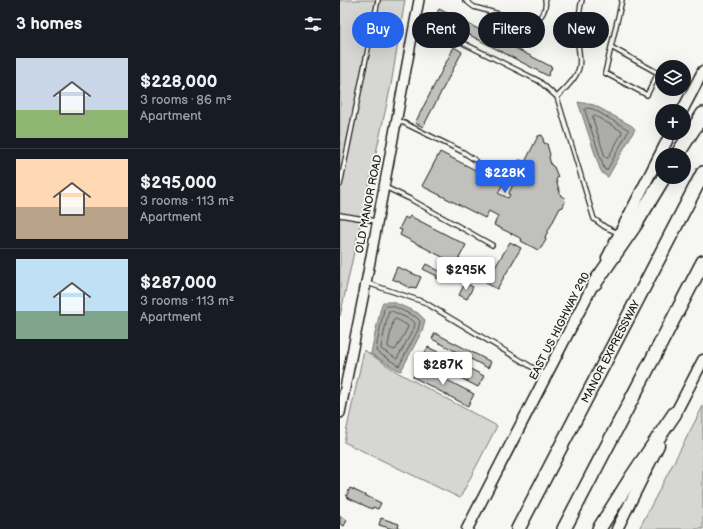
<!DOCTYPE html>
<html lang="en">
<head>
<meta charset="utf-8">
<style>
  body { margin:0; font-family:"Balsamiq Sans",sans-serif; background:#242831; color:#f1f3f6; height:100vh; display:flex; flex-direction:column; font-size:15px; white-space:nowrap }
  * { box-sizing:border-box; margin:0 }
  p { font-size:13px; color:#9ea1a6 }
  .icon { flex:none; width:22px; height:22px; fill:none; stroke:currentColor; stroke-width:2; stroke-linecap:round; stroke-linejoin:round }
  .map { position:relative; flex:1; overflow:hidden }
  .details { display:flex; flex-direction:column; background:#171b24; width:340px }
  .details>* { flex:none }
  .banner { position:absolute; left:12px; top:12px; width:291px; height:36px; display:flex; gap:8px }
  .buttons { position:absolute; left:315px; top:60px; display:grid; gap:8px }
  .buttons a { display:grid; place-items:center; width:36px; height:36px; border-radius:50%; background:#171b24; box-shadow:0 4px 16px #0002; font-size:20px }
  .price { position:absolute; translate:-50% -34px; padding:0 9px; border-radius:4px; background:#fff; color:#222; font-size:13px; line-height:26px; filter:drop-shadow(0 1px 2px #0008) }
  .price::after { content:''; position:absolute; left:50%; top:24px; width:12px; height:9px; margin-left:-6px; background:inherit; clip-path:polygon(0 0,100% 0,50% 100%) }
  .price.selected { background:#2563eb; color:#fff }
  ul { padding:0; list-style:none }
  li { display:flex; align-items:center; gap:12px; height:100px; padding:0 16px }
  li+li { border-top:1px solid #363941 }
  li span { display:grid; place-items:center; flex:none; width:112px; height:80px; border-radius:0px; color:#555 }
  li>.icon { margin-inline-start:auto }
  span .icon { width:48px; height:48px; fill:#fffc; stroke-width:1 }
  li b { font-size:17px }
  h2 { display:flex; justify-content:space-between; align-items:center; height:48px; padding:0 16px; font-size:17px }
  .tag { padding:0 14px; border-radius:18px; background:#171b24; box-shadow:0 4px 16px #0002; font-size:14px; line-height:36px }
  .tag.selected { background:#2563eb; color:#fff }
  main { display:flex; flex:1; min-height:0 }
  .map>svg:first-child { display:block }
  .green { fill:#d6d6d2; stroke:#797977 }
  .water { fill:#acaca9; stroke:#727271 }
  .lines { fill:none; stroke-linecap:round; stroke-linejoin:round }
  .shore { stroke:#565654; stroke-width:1 }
  .building { fill:#c0c0bd; stroke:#1c1c1c }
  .service-casing { stroke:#1c1c1c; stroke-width:6 }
  .tertiary-casing { stroke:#1c1c1c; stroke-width:12 }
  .secondary-casing { stroke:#1c1c1c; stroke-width:13 }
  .motorway-casing { stroke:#1c1c1c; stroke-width:16 }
  .service { stroke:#f6f6f2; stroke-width:3.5 }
  .tertiary { stroke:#f6f6f2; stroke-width:9 }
  .secondary { stroke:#f6f6f2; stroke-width:10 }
  .motorway { stroke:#f6f6f2; stroke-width:13 }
  .labels { text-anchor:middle; stroke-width:3.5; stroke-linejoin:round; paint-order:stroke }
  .street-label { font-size:11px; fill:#1c1c1c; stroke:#f6f6f2 }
</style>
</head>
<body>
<main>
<section class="details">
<h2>3 homes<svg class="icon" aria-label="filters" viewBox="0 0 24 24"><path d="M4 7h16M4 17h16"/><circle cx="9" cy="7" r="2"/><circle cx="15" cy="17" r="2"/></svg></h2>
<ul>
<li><span style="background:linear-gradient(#c9d6e8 65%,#8fb573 0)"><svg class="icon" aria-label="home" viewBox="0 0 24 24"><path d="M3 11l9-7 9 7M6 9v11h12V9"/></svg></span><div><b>$228,000</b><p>3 rooms · 86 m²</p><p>Apartment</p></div></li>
<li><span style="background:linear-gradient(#ffd9b3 60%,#b9a48a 0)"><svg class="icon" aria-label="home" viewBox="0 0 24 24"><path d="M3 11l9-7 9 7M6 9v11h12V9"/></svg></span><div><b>$295,000</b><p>3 rooms · 113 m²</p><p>Apartment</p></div></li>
<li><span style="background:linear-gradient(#bfe0f5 65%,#7fa58c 0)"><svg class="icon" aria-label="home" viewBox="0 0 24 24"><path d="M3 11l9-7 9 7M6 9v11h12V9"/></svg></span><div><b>$287,000</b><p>3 rooms · 113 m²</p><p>Apartment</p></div></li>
</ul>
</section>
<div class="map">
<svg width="363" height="529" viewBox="0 0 363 529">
  <rect width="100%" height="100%" fill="#f6f6f2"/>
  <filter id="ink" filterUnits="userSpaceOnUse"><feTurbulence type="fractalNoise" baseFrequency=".025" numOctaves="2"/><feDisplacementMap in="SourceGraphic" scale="8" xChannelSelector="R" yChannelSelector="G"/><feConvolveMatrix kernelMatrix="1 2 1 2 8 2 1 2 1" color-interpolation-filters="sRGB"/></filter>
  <g filter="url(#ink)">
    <!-- green -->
    <g class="green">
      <path d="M 0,0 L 65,0 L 51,85 L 0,316 Z"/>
      <path d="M 24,350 L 57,372 L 157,426 L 120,498 L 4,442 Z"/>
      <path d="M 363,406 L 363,529 L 299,529 Z"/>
    </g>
    <!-- water -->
    <g class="water">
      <path d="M 238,102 L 254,105 L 292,126 L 295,129 L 268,177 L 263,174 L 260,169 Z"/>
      <path d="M 43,302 L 53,302 L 78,313 L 85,320 L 82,331 L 61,371 L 56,369 L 31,354 L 33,343 L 41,307 Z"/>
    </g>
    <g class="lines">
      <!-- shore -->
      <g class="shore">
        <path d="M 247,108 L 253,109 L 289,130 L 267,170 L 265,170 L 264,168 L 245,111 L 245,109 Z"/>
        <path d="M 253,116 L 255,116 L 282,131 L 282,133 L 268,158 L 265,157 L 253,119 Z"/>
        <path d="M 46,306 L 53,306 L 76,317 L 80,321 L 78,330 L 59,366 L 36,351 L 37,344 L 44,309 Z"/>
        <path d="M 49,311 L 52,311 L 73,321 L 75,323 L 74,328 L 58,357 L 57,359 L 41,349 Z"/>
        <path d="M 56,319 L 67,325 L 68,327 L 56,349 L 54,350 L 48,347 L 48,345 L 53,321 Z"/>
      </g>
    </g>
    <!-- building -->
    <g class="building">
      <path d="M 99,9 L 212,67 L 208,76 L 95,17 Z"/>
      <path d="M 114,47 L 122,52 L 83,127 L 75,123 Z"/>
      <path d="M 202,135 L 204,143 L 207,144 L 210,155 L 209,157 L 211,165 L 214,167 L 218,177 L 216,180 L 221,196 L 224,197 L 225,202 L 223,207 L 220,208 L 205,237 L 206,240 L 201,248 L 198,250 L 181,241 L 182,239 L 154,225 L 158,216 L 149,211 L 145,218 L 82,186 L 100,152 L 163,184 L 158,193 L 168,198 L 170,195 L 169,193 L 181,168 L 179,168 L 176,167 L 175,164 L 176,162 L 180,160 L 183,161 L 184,164 L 198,136 Z"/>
      <path d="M 70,216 L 126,245 L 116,264 L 60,235 L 62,230 L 59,229 L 65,217 L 68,219 Z"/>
      <path d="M 170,242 L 181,248 L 157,289 L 146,283 Z"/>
      <path d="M 86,264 L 105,274 L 103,279 L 100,278 L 99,279 L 96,278 L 97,276 L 83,269 Z"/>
      <path d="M 57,267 L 81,277 L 76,288 L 71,287 L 70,288 L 60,283 L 60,282 L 52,279 Z"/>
      <path d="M 125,283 L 133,287 L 127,299 L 119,295 Z"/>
      <path d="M 95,333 L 151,362 L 148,368 L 92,339 Z"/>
      <path d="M 88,347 L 144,376 L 138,387 L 82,358 Z"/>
      <path d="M 78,365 L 134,394 L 128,406 L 73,377 Z"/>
      <path d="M 10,488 L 41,503 L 38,509 L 33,507 L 32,509 L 6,497 Z"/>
      <path d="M 0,516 L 7,520 L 4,526 L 0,524 Z"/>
      <path d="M 41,518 L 59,524 L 58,527 L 59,527 L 59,529 L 53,529 L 39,525 Z"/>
    </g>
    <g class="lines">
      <defs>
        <g id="service">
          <path d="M 125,0 L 134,7 L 187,22 C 189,22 192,22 194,21 C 202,18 207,8 205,0"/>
          <path d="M 76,22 L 101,32 L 199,81 L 217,97 L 254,219 L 265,227 L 278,233"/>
          <path d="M 271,47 L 318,73 L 307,95 L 265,73 L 282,0"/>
          <path d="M 217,97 C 224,90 233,82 237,73 C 243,63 237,45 237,34 C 238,23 239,11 242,0"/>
          <path d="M 58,120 L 123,152 L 135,160"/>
          <path d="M 0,185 L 38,0"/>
          <path d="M 45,187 L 70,199 L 152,245"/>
          <path d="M 0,215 L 36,221"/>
          <path d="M 27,283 L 84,302 L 205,375"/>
        </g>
        <path id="tertiary" d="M 0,413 L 26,283 L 79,0"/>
        <g id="secondary">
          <path d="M 342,111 L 363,71"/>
          <path d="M 267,258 L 331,133"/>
          <path d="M 333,418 L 363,360"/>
          <path d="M 127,529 L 257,277"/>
          <path d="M 277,529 L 319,445"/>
        </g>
        <g id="motorway">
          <path d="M 337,155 L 363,114"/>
          <path d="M 255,283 L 295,225 L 324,177"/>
          <path id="s1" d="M 178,529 L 363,173"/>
          <path d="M 224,529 L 363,262"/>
          <path d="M 259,529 L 291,478 L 335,413"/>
        </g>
      </defs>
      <!-- service casing -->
      <use href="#service" class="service-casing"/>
      <!-- tertiary casing -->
      <use href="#tertiary" class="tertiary-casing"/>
      <!-- secondary casing -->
      <use href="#secondary" class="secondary-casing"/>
      <!-- motorway casing -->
      <use href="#motorway" class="motorway-casing"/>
      <!-- service -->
      <use href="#service" class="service"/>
      <!-- tertiary -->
      <use href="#tertiary" class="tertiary"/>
      <!-- secondary -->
      <use href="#secondary" class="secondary"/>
      <!-- motorway -->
      <use href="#motorway" class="motorway"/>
    </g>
  </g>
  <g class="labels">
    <!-- street labels -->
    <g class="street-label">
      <text transform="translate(28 204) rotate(-79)" y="4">OLD MANOR ROAD</text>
      <text transform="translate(219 326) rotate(-63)" y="4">EAST US HIGHWAY 290</text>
      <text dy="4" stroke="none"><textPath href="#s1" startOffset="200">MANOR EXPRESSWAY</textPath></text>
    </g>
  </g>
</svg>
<div class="buttons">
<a><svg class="icon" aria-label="layers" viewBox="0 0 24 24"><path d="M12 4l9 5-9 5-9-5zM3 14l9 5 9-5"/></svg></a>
<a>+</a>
<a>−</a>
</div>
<b class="price selected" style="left:165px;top:194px">$228K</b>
<b class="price" style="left:126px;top:291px">$295K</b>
<b class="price" style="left:103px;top:386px">$287K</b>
<div class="banner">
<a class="tag selected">Buy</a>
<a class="tag">Rent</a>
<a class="tag">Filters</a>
<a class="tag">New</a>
</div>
</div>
</main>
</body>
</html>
